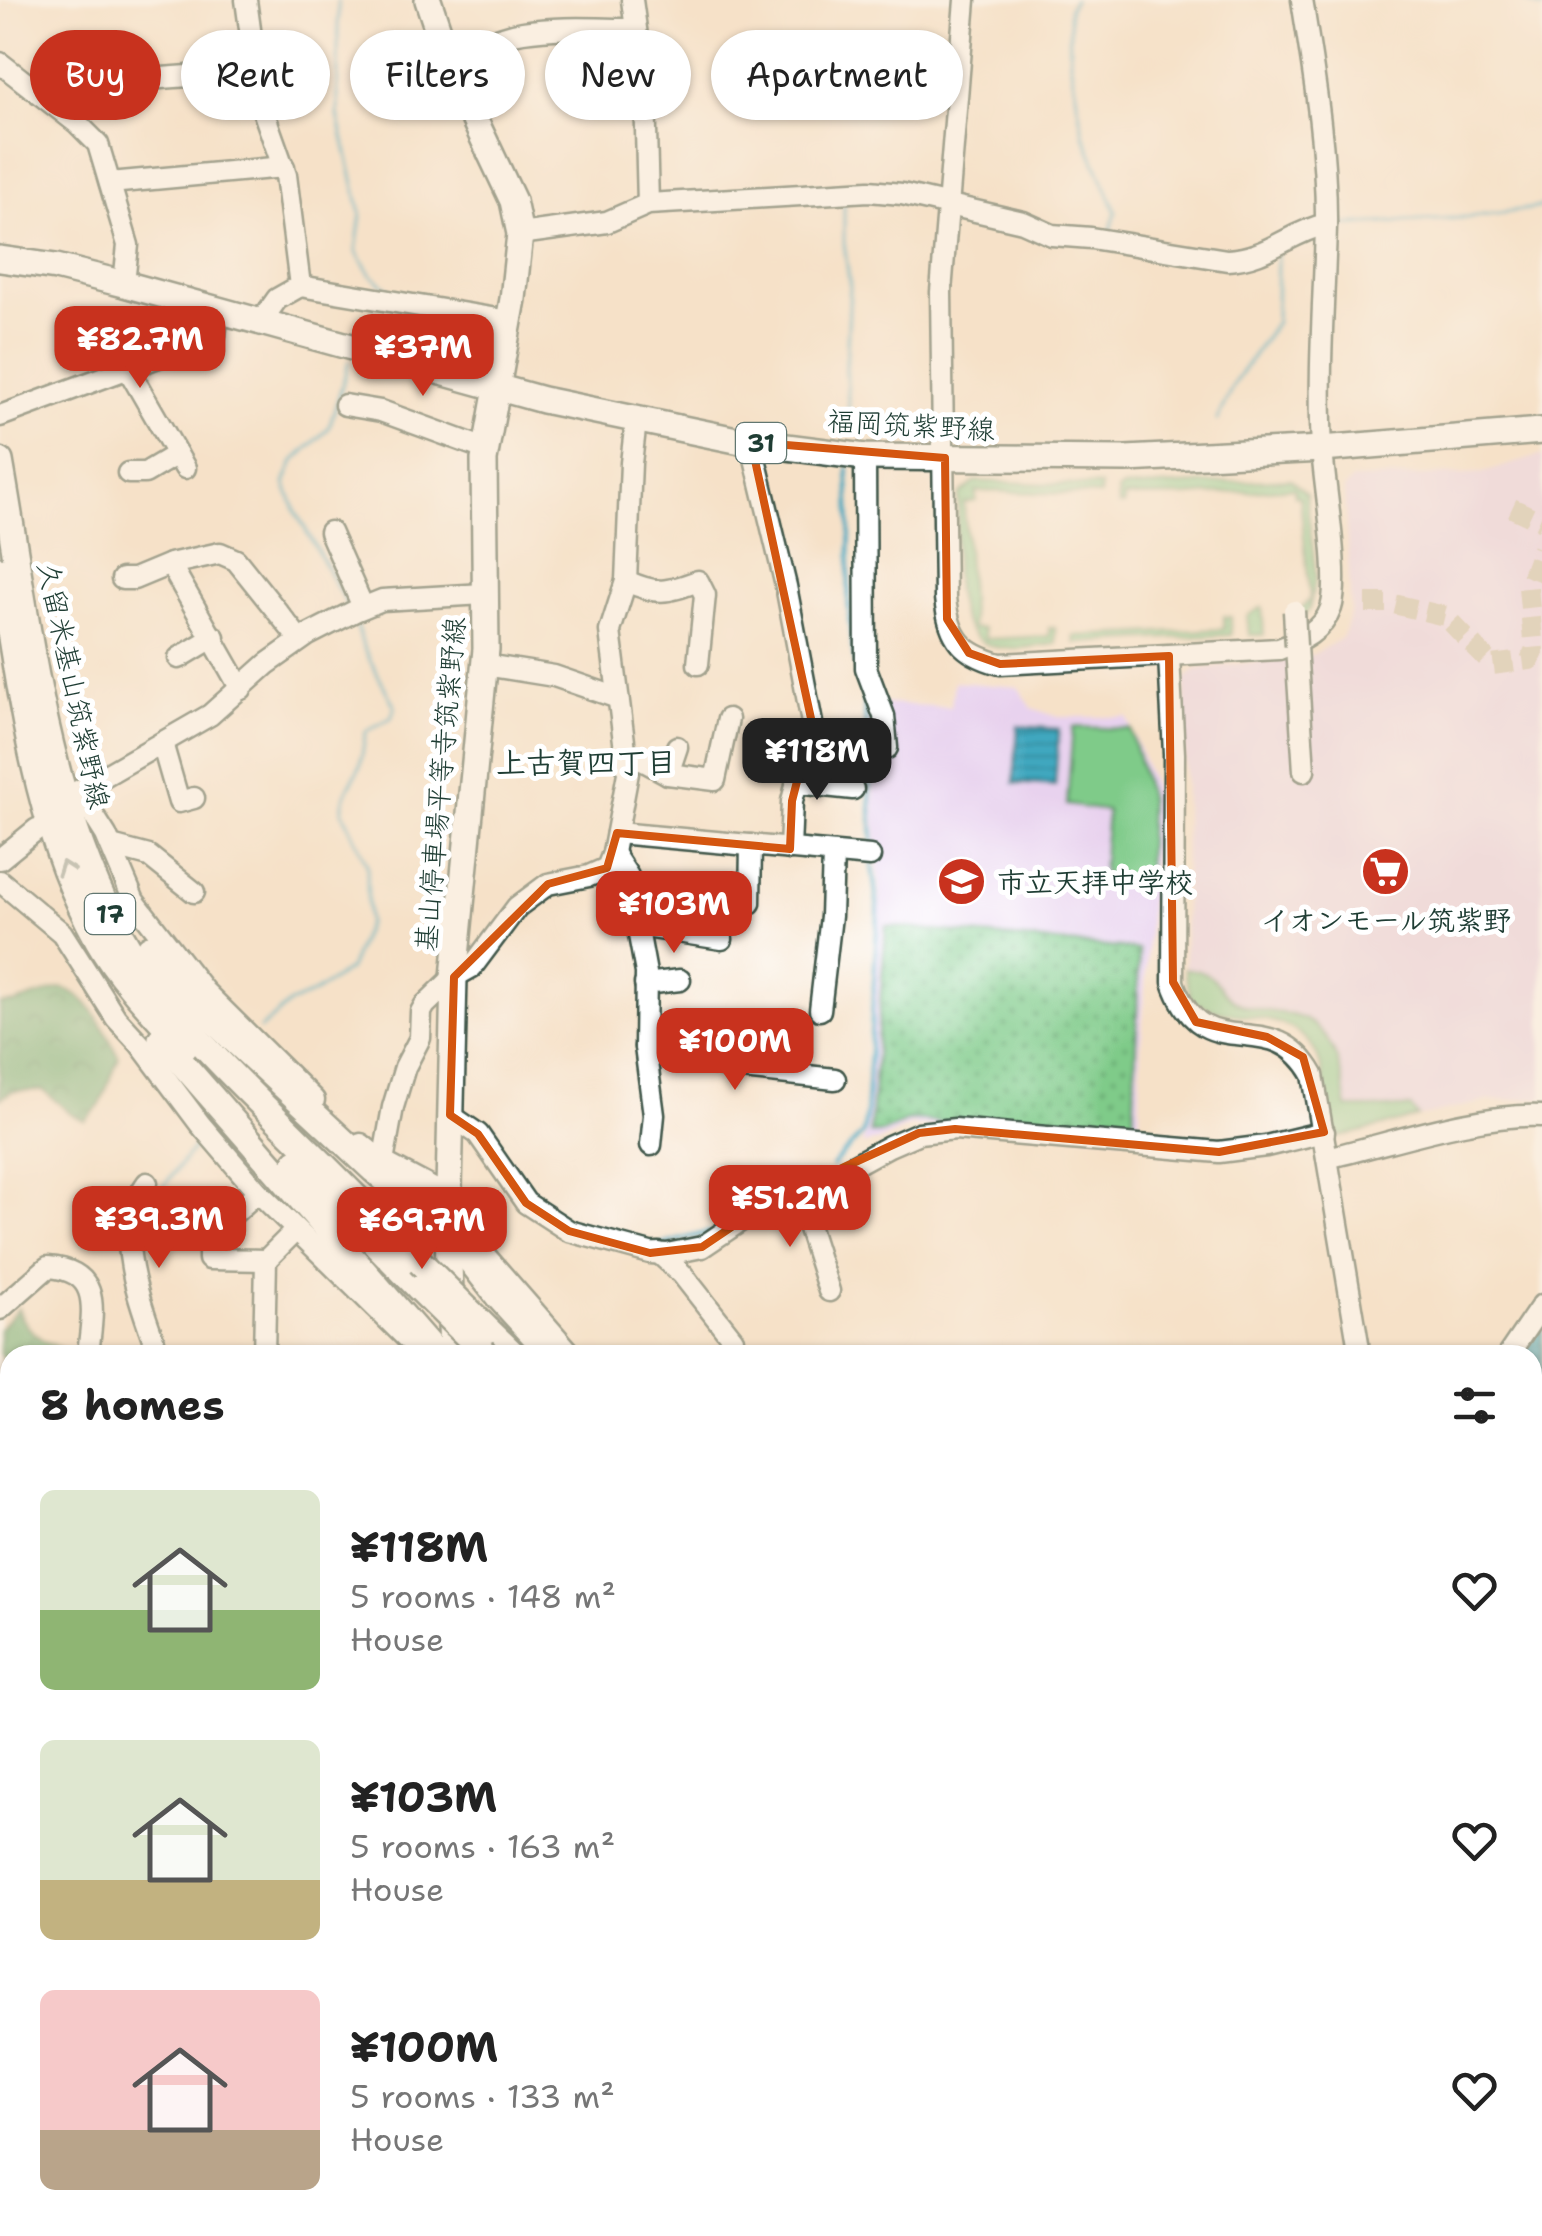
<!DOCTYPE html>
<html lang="en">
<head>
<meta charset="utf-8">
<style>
  body { margin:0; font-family:"Shantell Sans","Klee One",sans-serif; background:#f6f6f6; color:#222; height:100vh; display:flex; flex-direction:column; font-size:38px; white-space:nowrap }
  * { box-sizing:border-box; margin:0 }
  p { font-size:32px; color:#767676 }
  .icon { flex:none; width:55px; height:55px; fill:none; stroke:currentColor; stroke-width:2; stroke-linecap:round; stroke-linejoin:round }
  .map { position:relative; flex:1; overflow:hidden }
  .drawer { position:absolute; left:0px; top:1345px; width:1542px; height:892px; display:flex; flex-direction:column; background:#fff; border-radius:30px 30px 0 0; box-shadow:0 2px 8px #0004 }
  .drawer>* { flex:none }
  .hud { position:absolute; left:30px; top:30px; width:1000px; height:90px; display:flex; gap:20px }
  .price { position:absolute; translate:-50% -85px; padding:0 22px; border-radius:20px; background:#c8321e; color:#fff; font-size:32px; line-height:65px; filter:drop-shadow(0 2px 5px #0008) }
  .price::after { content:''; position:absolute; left:50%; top:60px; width:30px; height:22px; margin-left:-15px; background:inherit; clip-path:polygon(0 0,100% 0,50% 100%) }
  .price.on { background:#222; color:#fff }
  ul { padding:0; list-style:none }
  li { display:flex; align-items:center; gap:30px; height:250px; padding:0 40px }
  li span { display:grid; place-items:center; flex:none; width:280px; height:200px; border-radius:15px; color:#555 }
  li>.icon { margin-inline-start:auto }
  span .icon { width:120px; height:120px; fill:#fffc; stroke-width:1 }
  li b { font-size:42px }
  h2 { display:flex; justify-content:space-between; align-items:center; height:120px; padding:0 40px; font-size:42px }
  .pill { padding:0 35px; border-radius:45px; background:#fff; box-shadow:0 2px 8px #0004; font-size:35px; line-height:90px }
  .pill.on { background:#c8321e; color:#fff }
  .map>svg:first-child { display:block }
  .built { fill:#e8d2ee }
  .grass { fill:url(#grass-dots); stroke:#4f845e; stroke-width:2.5 }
  .forest { fill:url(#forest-crowns); stroke:#437654; stroke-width:2.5 }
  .garden { fill:#7fcb89; stroke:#4f845e; stroke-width:2.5 }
  .water { fill:url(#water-rules); stroke:#30727a; stroke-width:2.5 }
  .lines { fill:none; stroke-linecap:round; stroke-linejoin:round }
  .stream { stroke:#40a8c0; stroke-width:4 }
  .river { stroke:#40a8c0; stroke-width:25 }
  .minor-tunnel { stroke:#cbc0aa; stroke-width:20; stroke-dasharray:20 10; stroke-linecap:butt }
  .minor-casing { stroke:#3f564a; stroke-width:25 }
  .major-casing { stroke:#3f564a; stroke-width:30 }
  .highway-casing { stroke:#3f564a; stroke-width:35 }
  .minor { stroke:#fff; stroke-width:20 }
  .major { stroke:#fff; stroke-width:25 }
  .highway { stroke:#fff; stroke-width:30 }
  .minor-bridge-casing { stroke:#3f564a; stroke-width:25; stroke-linecap:butt }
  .major-bridge-casing { stroke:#3f564a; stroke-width:30; stroke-linecap:butt }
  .minor-bridge { stroke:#fff; stroke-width:20 }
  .major-bridge { stroke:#fff; stroke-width:25 }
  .oneway { stroke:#8f9e9a }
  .marked { fill:none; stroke:#d45610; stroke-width:8; stroke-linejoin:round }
  .labels { text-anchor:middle; stroke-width:10; stroke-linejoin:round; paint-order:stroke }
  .shield { fill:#fff; stroke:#627771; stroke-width:2.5 }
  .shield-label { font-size:25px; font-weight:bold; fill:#1f3d34 }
  .street-label { font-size:28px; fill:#1f3d34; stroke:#fff }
  .poi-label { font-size:28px; font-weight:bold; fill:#1f3d34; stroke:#fff; text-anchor:start }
  .neighbourhood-label { font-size:30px; font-weight:bold; fill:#1f3d34; stroke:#fff }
</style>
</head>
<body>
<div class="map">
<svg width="1542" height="2236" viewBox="0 0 1542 2236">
  <defs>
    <pattern id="grass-dots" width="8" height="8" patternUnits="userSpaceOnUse" patternTransform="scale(2.5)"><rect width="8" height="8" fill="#7fcb89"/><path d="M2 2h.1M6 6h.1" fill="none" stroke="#67a671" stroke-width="1.8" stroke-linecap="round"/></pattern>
    <pattern id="forest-crowns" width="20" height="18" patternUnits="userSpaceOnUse" patternTransform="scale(2.5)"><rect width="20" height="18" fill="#67af75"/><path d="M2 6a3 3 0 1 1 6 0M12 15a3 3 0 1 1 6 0" fill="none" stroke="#549061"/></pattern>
    <pattern id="water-rules" width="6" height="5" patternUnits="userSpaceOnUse" patternTransform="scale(2.5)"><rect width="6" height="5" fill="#40a8c0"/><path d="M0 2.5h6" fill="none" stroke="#358a9d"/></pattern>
  </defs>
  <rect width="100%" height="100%" fill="#fff"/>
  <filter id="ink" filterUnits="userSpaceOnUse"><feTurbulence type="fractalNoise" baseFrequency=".01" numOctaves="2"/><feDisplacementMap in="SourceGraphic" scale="20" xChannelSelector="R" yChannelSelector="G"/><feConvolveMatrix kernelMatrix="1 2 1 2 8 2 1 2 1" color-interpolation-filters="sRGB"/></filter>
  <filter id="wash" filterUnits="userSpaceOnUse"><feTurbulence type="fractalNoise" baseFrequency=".0048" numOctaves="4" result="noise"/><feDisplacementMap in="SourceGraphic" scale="40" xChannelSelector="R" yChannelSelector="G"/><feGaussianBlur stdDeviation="2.25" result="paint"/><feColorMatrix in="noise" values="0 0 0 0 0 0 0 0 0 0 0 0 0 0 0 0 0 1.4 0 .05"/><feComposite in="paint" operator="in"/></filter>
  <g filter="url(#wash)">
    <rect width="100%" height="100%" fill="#f6e1c8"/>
    <!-- built -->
    <g class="built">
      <path d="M 1542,455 L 1542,1098 L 1488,1101 L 1346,1134 L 1326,1067 L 1315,1046 L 1283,1020 L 1241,1013 L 1185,971 L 1185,679 L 1196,669 L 1312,655 L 1342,638 L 1351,610 L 1344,489 L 1352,479 L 1483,473 Z"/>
      <path d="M 954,682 L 1018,687 L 1032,708 L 1057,717 L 1127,717 L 1157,798 L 1140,1055 L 1139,1138 L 911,1125 L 878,1141 L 862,1144 L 866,1132 L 880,907 L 868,703 L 951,707 Z"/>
    </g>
    <!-- grass -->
    <path class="grass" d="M 886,926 L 1139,950 L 1133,1134 L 910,1120 L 882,1133 L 870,1133 Z"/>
    <!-- forest -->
    <g class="forest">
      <path d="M 61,988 C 91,994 105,1032 119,1057 L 100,1105 L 85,1121 L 70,1113 L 43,1090 L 12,1091 L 0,1099 L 0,1004 L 15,1003 Z"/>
      <path d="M 18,1308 C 29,1340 53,1346 82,1355 L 10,1355 L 10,1371 L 0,1354 L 0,1329 Z"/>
      <path d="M 10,1985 L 10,2116 L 7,2113 L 6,2004 Z"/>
      <path d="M 86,2228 L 311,2228 L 312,2236 L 85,2236 Z"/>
    </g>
    <!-- garden -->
    <g class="garden">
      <path d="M 1290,479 L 1306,493 L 1316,577 L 1309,610 L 1300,617 L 1299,611 L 1310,599 L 1300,497 L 1295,496 L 1294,488 L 1189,496 L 1124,497 L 1124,505 L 1119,505 L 1118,491 L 1121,488 Z"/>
      <path d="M 976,481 L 1101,486 L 1100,495 L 976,491 L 976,501 L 964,503 L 972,628 L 983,629 L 985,639 L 1049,636 L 1049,628 L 1055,628 L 1056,644 C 1036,646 1011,652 992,646 C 939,631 958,538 959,495 Z"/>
      <path d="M 1262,607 L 1264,635 L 1249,635 L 1247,616 Z"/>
      <path d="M 1224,616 L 1231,617 L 1231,635 L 1075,643 L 1074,636 L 1224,629 Z"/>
      <path d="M 1073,727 L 1130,729 L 1149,799 L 1147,881 L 1102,873 L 1107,811 L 1067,805 Z"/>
      <path d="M 1184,969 C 1221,969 1215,994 1242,1005 C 1261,1013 1285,1010 1304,1019 C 1337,1035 1343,1077 1347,1108 L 1411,1108 L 1418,1117 L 1340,1137 C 1320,1114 1330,1074 1313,1048 C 1285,1007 1229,1024 1192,1000 Z"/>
    </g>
    <!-- water -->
    <g class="water">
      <path d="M 1018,726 L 1059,729 L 1055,786 L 1014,783 Z"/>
      <path d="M 1542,1319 L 1542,1393 L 1533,1409 L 1532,1355 L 1517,1355 Z"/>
      <path d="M 0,1633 L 10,1644 L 10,1952 L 5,1979 L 0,1980 Z"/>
    </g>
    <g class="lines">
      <!-- stream -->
      <g class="stream">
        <path d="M 338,0 L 338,115 L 361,214 L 356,251 L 370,274 L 387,288 L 387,292"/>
        <path d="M 1074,0 L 1069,8 L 1070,61 L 1083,133 L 1116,212 L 1110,233"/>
        <path d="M 1523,0 L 1542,8"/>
        <path d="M 844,201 L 844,243 L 850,287 L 846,368 L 850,431"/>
        <path d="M 1334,226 L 1473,217 L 1542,207"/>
        <path d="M 363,336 L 375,311"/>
        <path d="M 1217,420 L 1233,385 L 1276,322 L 1277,253"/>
        <path d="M 848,468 C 848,492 851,517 850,541 C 848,585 846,625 857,669"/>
        <path d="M 347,605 L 296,512 L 285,483 L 294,461 L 329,428 L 349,362"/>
        <path d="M 859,678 L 864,697 L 873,842"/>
        <path d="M 260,1029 L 290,1003 L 312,994 L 349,969 L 368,922 L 367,865 L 342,810 L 345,795 L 360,766 L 366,731 L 391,718 L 395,707 L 363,647 L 357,626"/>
        <path d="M 832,1166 L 863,1133 L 866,1115 L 878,911 L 872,865"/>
        <path d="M 786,1187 L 815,1176"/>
        <path d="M 661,1245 L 709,1232"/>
        <path d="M 142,1269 L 140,1224 L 166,1183 L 201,1138"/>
      </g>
      <!-- river -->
      <path class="river" d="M 1143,2236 L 1148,2228"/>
    </g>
  </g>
  <g filter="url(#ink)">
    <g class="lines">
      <!-- minor-tunnel -->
      <g class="minor-tunnel">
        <path d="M 1512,508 L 1542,522"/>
        <path d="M 1366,603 L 1389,603 L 1445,616 L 1492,665 L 1530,660 L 1534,651 L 1528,587 L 1542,549"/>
      </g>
      <defs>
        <g id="minor">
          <path d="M 246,0 L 260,102 L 286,175 L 300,286 L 277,299 L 260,323"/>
          <path d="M 632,0 L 645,93 L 648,204"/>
          <path d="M 965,0 L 941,292 L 945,598 C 949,638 962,654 1000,664 L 1279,649 C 1301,641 1323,631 1331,608 C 1341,577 1324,485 1322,448 C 1318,374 1324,301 1326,227 C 1327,152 1314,75 1302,0"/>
          <path d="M 448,60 C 472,50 497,36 523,32 C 560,26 597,29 634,29"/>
          <path d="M 0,63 L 77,123 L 98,144 L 128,245 L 124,284"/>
          <path d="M 134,80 L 257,71"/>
          <path d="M 110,183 L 284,167"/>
          <path d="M 520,234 L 607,222 L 648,204 L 869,191 L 902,194 L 1023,222 L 1052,235 L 1091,238 L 1227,260 C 1268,258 1288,233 1326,224"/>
          <path d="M 300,286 L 509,321"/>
          <path d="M 128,369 L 185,468"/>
          <path d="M 345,405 L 381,411 L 485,449"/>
          <path d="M 0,416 L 215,336 L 218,313"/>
          <path d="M 751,442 L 786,586 L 812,723 L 792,801 L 790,849"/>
          <path d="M 865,457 L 866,668 L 884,716 L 887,748"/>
          <path d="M 128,473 L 145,473 L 177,454"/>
          <path d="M 330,532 L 363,607"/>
          <path d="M 170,564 L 220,553 L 236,560 L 300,640"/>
          <path d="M 122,579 L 134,579 L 170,564 L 241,689"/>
          <path d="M 626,581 C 658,595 665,593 698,581 L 705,595 L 698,664"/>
          <path d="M 1296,646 L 1304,771"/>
          <path d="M 1169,656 L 1174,754 L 1173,982 C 1204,1073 1271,1000 1313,1075 L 1360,1355"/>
          <path d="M 179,658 L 214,637"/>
          <path d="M 485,665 L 554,676 L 618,698"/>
          <path d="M 162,743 L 179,802 L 194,798"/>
          <path d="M 627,752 L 668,774 L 677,747"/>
          <path d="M 668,774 L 715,780 L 728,719"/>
          <path d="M 796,783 L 853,789"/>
          <path d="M 617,833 L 870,856"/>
          <path d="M 111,846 L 149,856 L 194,892"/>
          <path d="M 613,853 L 628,876 L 646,973 L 645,1047 L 654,1115 L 651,1145"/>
          <path d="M 0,859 L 37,829"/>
          <path d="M 0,881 L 62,933 L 116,1018 L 140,1044 L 200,1124 L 258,1192 L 424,1355"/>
          <path d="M 750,903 L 751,845"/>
          <path d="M 639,926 L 722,939"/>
          <path d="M 645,984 L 680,980"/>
          <path d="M 820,1010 L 831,916 L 833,853"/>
          <path d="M 645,1047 L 733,1068 L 835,1079"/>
          <path d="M 314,1100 L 204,991 L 134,901 L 106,835 L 78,791 L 210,715 L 267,664 L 308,635 L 355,611 L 382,600 L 484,594"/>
          <path d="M 450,1115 L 478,1134 L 526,1203 L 569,1231 L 650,1253 L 667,1254 L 702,1247 L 770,1201 L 805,1192 L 889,1146 L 919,1133 L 955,1129 L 1219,1152 L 1266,1146 L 1324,1132"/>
          <path d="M 361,1144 L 383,1162 L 449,1197"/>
          <path d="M 1327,1158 C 1392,1143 1477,1113 1542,1116"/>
          <path d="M 383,1162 L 393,1107 L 405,1067 L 420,1038 L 421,1012 L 425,1005 L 454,977 L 472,967 L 517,907 L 548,884 L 589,876 L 607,868 L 613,853 L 628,773 L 610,631 L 626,581 L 631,463 L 636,421"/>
          <path d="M 147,1183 C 141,1192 135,1200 132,1210 C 120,1254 144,1314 159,1355"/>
          <path d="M 258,1192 L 209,1235 L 209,1259 L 266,1260"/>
          <path d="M 798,1194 L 829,1291"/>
          <path d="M 448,1213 L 572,1355"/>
          <path d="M 659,1253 L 682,1274 L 733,1339"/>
          <path d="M 0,1309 L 48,1267 C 104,1271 92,1312 88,1355"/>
          <path d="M 264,1355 L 266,1260 L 296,1230"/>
          <path d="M 1508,1355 L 1542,1305"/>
          <path d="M 1532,1437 L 1542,1417"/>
          <path d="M 0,1556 L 10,1572"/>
          <path d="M 1532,1614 L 1542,1615"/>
          <path d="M 1532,1812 L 1542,1814"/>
          <path d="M 1532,2028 L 1542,2004"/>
          <path d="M 1532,2073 L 1542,2077"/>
          <path d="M 1532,2158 L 1542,2162"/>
          <path d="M 329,2228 L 330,2236"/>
          <path d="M 1458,2236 L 1461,2228"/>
        </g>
        <g id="major">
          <path d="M 428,0 L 452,72 L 513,201 L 520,234 L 513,299 L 484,460 L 486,649 L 454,977 L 448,1232 L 452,1355"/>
          <path d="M 0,259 L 56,267 L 124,284 L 543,400 L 741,441 L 865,457 L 1126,459 L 1322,449 L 1542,431"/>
          <path d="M 0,461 C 28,618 41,781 115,924 C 158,1008 235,1078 302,1144 C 342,1183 381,1223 420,1262"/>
          <path d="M 0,570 C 21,694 35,828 98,940 C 120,979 155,1014 185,1047"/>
          <path d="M 150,948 L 171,978 L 232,1038 L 374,1170 L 448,1232 L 498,1296 L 552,1355"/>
          <path d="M 161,1039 L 437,1355"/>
          <path d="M 296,1162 L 419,1288"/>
          <path d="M 488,1330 L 514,1355"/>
          <path d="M 1532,2196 L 1542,2201"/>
          <path d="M 494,2228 L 494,2236"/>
          <path d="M 1532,2228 L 1542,2235"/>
        </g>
        <g id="highway">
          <path d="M 0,1441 L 10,1455"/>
          <path d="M 0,1495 L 10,1509"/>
          <path d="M 356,2228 L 357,2236"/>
          <path d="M 391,2228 L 395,2236"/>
          <path d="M 425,2228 L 429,2236"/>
          <path d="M 717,2228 L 722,2236"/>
          <path d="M 540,2236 L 546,2228"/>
        </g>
      </defs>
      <!-- minor casing -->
      <use href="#minor" class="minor-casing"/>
      <!-- major casing -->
      <use href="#major" class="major-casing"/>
      <!-- highway casing -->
      <use href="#highway" class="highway-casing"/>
      <!-- minor -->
      <use href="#minor" class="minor"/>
      <!-- major -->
      <use href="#major" class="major"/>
      <!-- highway -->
      <use href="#highway" class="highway"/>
      <defs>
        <path id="minor-bridge" d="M 1294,611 L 1296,646"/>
        <g id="major-bridge">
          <path d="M 420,1262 L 488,1330"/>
          <path d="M 419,1288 L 486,1354"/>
        </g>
      </defs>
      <!-- minor-bridge casing -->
      <use href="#minor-bridge" class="minor-bridge-casing"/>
      <!-- major-bridge casing -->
      <use href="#major-bridge" class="major-bridge-casing"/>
      <!-- minor-bridge -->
      <use href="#minor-bridge" class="minor-bridge"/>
      <!-- major-bridge -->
      <use href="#major-bridge" class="major-bridge"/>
    </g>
    <!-- one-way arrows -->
    <defs><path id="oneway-chevron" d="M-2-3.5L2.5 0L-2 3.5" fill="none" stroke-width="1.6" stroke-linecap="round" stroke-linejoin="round" transform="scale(2.5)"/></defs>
    <use class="oneway" href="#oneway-chevron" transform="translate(65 868) rotate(-110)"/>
  </g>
  <!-- marked area -->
  <path d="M0 0H1542V2236H0ZM 751,442 L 945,458 L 947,619 L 969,653 L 1000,664 L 1169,656 L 1173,982 L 1196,1022 L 1267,1037 L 1303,1057 L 1324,1132 L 1219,1152 L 955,1129 L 919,1133 L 770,1201 L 702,1247 L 650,1253 L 569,1231 L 526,1203 L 478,1134 L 450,1115 L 454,977 L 548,884 L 607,868 L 617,833 L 790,849 L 792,801 L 812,723 Z" fill="#f6e1c8" fill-opacity=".55" fill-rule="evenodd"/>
  <path class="marked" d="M 751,442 L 945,458 L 947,619 L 969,653 L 1000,664 L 1169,656 L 1173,982 L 1196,1022 L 1267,1037 L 1303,1057 L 1324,1132 L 1219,1152 L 955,1129 L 919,1133 L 770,1201 L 702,1247 L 650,1253 L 569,1231 L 526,1203 L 478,1134 L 450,1115 L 454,977 L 548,884 L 607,868 L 617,833 L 790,849 L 792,801 L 812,723 Z"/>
  <!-- icons -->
  <defs>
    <symbol id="supermarket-disc" viewBox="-11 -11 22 22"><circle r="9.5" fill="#c8321e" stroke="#fff"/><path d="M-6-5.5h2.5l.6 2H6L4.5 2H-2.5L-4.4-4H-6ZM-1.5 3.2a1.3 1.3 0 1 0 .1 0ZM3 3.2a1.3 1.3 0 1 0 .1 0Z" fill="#fff"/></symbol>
    <symbol id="school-disc" viewBox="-11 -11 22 22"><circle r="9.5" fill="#c8321e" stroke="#fff"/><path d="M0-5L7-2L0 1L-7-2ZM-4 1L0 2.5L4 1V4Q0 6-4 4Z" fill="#fff"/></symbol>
  </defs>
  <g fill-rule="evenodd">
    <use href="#supermarket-disc" x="1358" y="844" width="55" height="55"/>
    <use href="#school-disc" x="934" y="854" width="55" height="55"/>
  </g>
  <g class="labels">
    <!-- shield labels -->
    <g class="shield">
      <rect x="736" y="423" width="50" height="40" rx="8"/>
      <rect x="85" y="894" width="50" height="40" rx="8"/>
    </g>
    <g class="shield-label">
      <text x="761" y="452">31</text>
      <text x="110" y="923">17</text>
    </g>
    <!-- street labels -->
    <g class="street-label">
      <text transform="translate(911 425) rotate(3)" y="10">福岡筑紫野線</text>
      <text transform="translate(74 685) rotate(78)" y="10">久留米基山筑紫野線</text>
      <text transform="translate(440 784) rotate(-85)" y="10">基山停車場平等寺筑紫野線</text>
    </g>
    <!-- poi labels -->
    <g class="poi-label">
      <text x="997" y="892">市立天拝中学校</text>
      <text x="1386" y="930" text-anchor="middle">イオンモール筑紫野</text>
    </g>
    <!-- neighbourhood labels -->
    <g class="neighbourhood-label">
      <text x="586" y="773">上古賀四丁目</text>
    </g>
  </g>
</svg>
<b class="price" style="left:140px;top:391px">¥82.7M</b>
<b class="price" style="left:423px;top:399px">¥37M</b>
<b class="price on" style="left:817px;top:803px">¥118M</b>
<b class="price" style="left:674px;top:956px">¥103M</b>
<b class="price" style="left:735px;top:1093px">¥100M</b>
<b class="price" style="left:790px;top:1250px">¥51.2M</b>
<b class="price" style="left:159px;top:1271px">¥39.3M</b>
<b class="price" style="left:422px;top:1272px">¥69.7M</b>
<div class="hud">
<a class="pill on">Buy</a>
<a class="pill">Rent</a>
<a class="pill">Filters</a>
<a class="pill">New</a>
<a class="pill">Apartment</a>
</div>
<section class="drawer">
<h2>8 homes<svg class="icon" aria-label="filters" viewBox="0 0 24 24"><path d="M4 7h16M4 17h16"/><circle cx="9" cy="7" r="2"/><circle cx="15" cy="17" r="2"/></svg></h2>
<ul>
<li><span style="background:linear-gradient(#dfe7d0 60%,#8fb573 0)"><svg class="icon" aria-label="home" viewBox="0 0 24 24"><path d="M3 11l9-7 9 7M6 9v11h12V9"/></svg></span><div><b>¥118M</b><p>5 rooms · 148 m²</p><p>House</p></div><svg class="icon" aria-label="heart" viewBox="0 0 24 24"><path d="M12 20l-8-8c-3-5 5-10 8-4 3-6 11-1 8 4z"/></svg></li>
<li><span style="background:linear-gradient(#dfe7d0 70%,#c2b280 0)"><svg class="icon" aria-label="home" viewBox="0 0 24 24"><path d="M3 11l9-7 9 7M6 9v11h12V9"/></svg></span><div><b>¥103M</b><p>5 rooms · 163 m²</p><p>House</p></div><svg class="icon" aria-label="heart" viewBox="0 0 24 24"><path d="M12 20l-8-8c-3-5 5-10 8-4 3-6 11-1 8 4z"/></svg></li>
<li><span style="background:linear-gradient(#f6c9c9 70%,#b9a48a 0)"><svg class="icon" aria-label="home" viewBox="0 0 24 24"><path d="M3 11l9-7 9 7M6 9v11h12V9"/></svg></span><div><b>¥100M</b><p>5 rooms · 133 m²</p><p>House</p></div><svg class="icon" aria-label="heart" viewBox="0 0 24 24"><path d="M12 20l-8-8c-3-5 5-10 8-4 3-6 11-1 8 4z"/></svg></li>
</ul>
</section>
</div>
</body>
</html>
